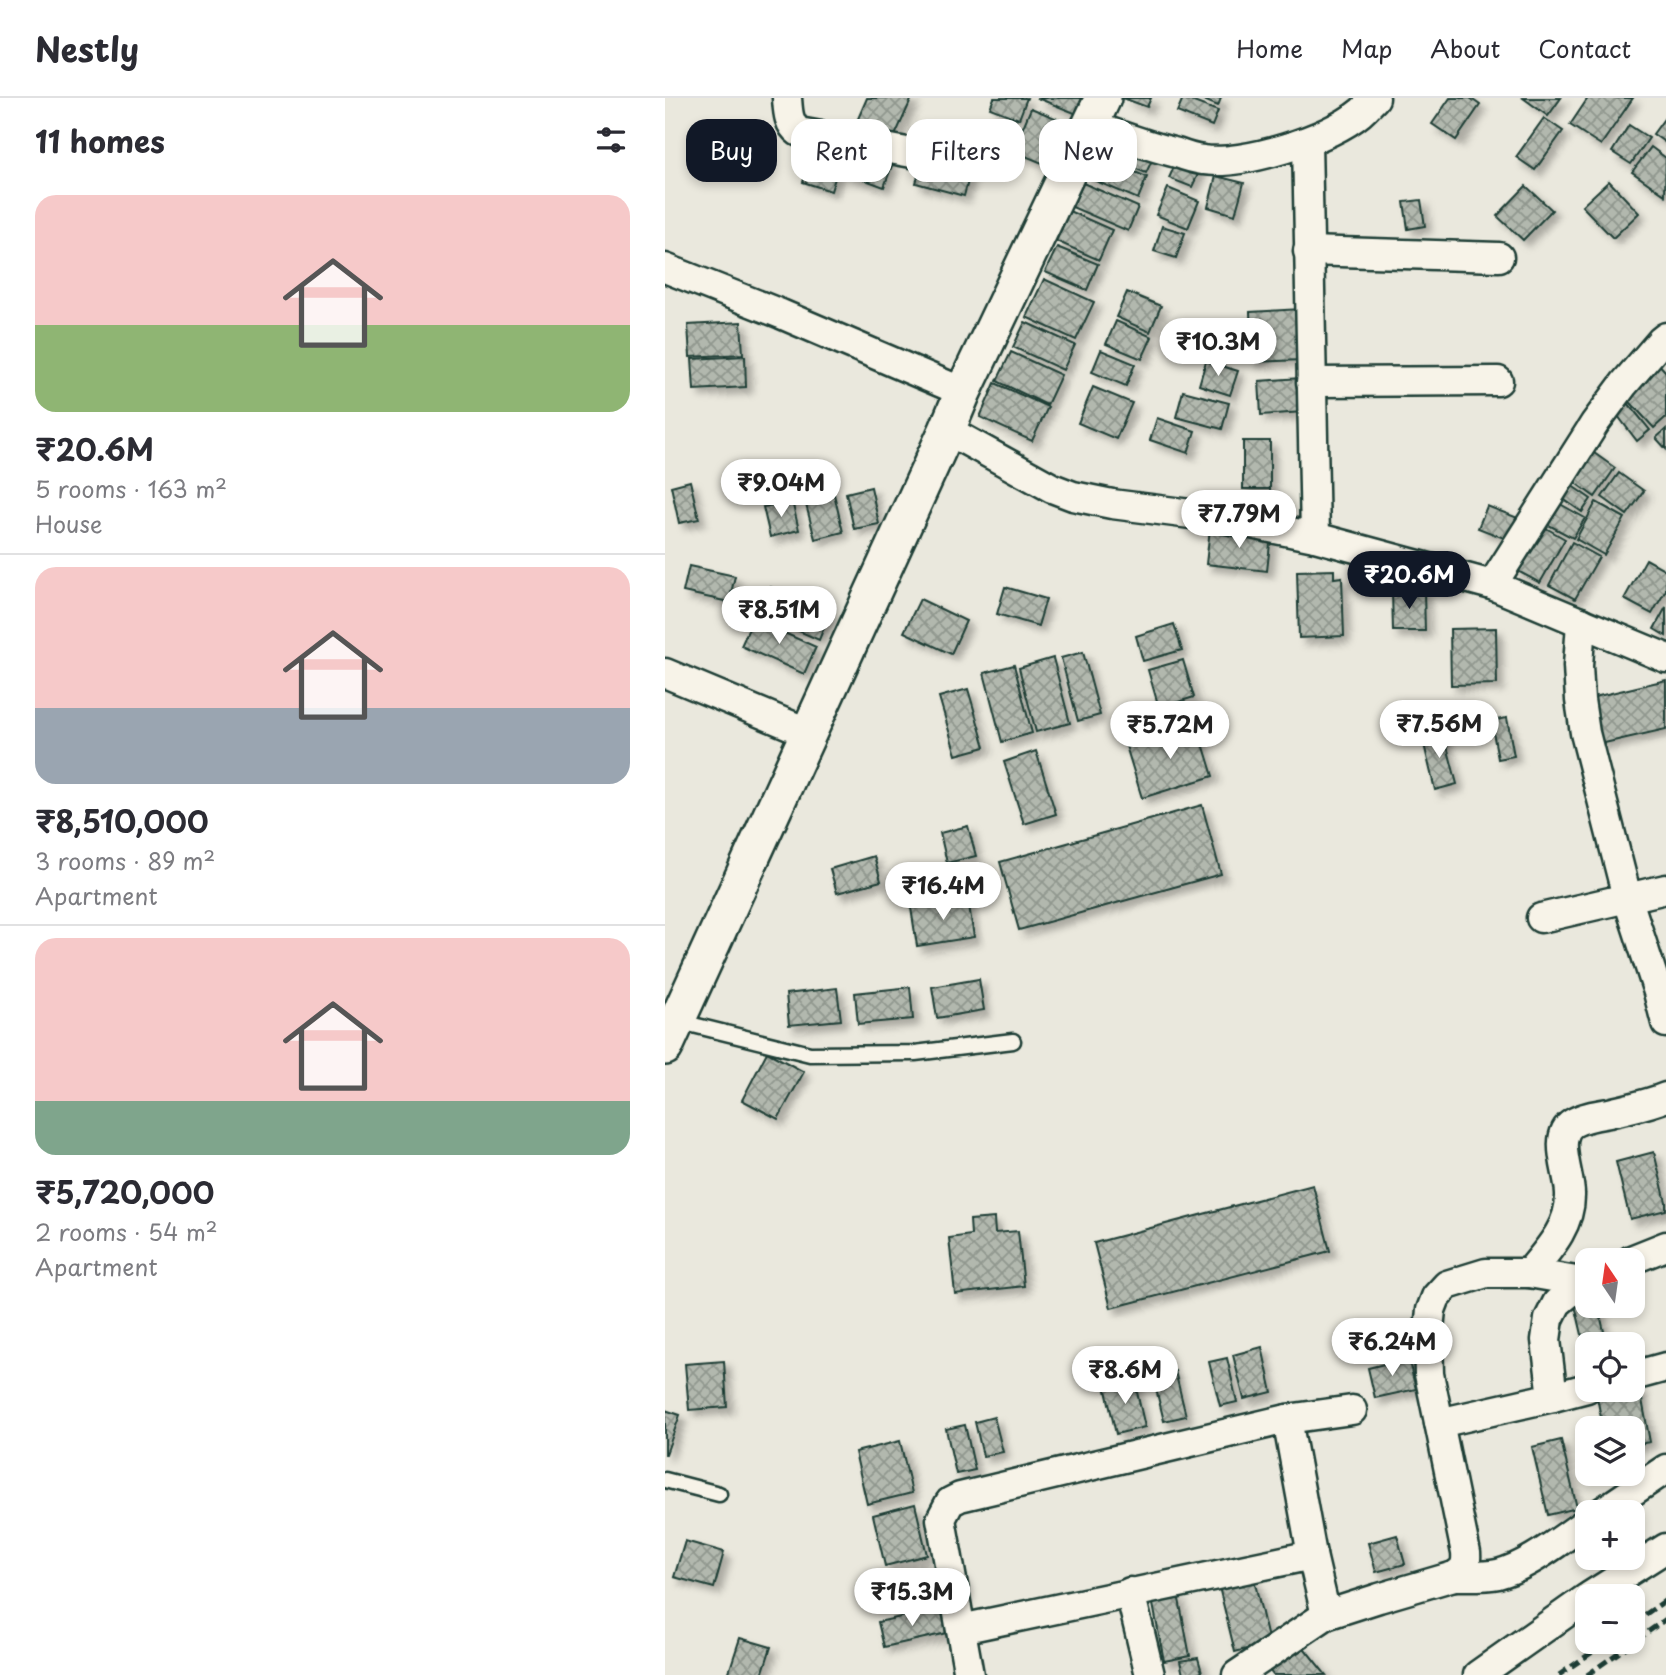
<!DOCTYPE html>
<html lang="en">
<head>
<meta charset="utf-8">
<style>
  body { margin:0; font-family:"Playpen Sans",sans-serif; background:#f2f2f3; color:#2b2b33; height:100vh; display:flex; flex-direction:column; font-size:26px; white-space:nowrap }
  * { box-sizing:border-box; margin:0 }
  p { font-size:23px; color:#7c7c81 }
  .icon { flex:none; width:38px; height:38px; fill:none; stroke:currentColor; stroke-width:2; stroke-linecap:round; stroke-linejoin:round }
  .map { position:relative; flex:1; overflow:hidden }
  .side { display:flex; flex-direction:column; background:#fff; width:665px }
  .side>* { flex:none }
  .hud { position:absolute; left:21px; top:21px; width:665px; height:63px; display:flex; gap:14px }
  .needle { width:46px; rotate:347deg }
  .fabs { position:absolute; left:910px; top:1150px; display:grid; gap:14px }
  .fabs a { display:grid; place-items:center; width:70px; height:70px; border-radius:14px; background:#fff; box-shadow:0 4px 10px #0003; font-size:35px }
  .price { position:absolute; translate:-50% -60px; padding:0 16px; border-radius:24px; background:#fff; color:#222; font-size:23px; line-height:46px; filter:drop-shadow(0 2px 4px #0008) }
  .price::after { content:''; position:absolute; left:50%; top:42px; width:21px; height:16px; margin-left:-10px; background:inherit; clip-path:polygon(0 0,100% 0,50% 100%) }
  .price.current { background:#111827; color:#fff }
  ul { padding:0; list-style:none }
  li { display:grid; align-content:center; gap:14px; height:371px; padding:0 35px }
  li+li { border-top:2px solid #e1e1e2 }
  li span { display:grid; place-items:center; height:217px; border-radius:21px; color:#555 }
  li>.icon { margin-inline-start:auto }
  span .icon { width:126px; height:126px; fill:#fffc; stroke-width:1 }
  li b { font-size:30px }
  h2 { display:flex; justify-content:space-between; align-items:center; height:84px; padding:0 35px; font-size:30px }
  .tag { padding:0 24px; border-radius:21px; background:#fff; box-shadow:0 4px 10px #0003; font-size:24px; line-height:63px }
  .tag.current { background:#111827; color:#fff }
  header { display:flex; align-items:center; gap:42px; box-sizing:border-box; height:98px; padding:0 35px; background:#fff; border-bottom:2px solid #e1e1e2 }
  header strong { font-size:33px }
  nav { display:flex; gap:38px; margin-inline-start:auto; font-size:24px }
  main { display:flex; flex:1; min-height:0 }
  .map>svg:first-child { display:block }
  .building { fill:url(#building-cross-hatch); stroke:#1f3d34; stroke-width:2; filter:url(#shadow) }
  .lines { fill:none; stroke-linecap:round; stroke-linejoin:round }
  .service-casing { stroke:#1f3d34; stroke-width:19 }
  .minor-casing { stroke:#1f3d34; stroke-width:33 }
  .tertiary-casing { stroke:#1f3d34; stroke-width:40 }
  .service { stroke:#f7f3e8; stroke-width:14 }
  .minor { stroke:#f7f3e8; stroke-width:28 }
  .tertiary { stroke:#f7f3e8; stroke-width:35 }
  .rail { stroke:#1f3d34; stroke-width:5; stroke-dasharray:10 5; stroke-linecap:butt }
</style>
</head>
<body>
<header>
<strong>Nestly</strong>
<nav><a>Home</a><a>Map</a><a>About</a><a>Contact</a></nav>
</header>
<main>
<section class="side">
<h2>11 homes<svg class="icon" aria-label="filters" viewBox="0 0 24 24"><path d="M4 7h16M4 17h16"/><circle cx="9" cy="7" r="2"/><circle cx="15" cy="17" r="2"/></svg></h2>
<ul>
<li><span style="background:linear-gradient(#f6c9c9 60%,#8fb573 0)"><svg class="icon" aria-label="home" viewBox="0 0 24 24"><path d="M3 11l9-7 9 7M6 9v11h12V9"/></svg></span><div><b>₹20.6M</b><p>5 rooms · 163 m²</p><p>House</p></div></li>
<li><span style="background:linear-gradient(#f6c9c9 65%,#9aa5b1 0)"><svg class="icon" aria-label="home" viewBox="0 0 24 24"><path d="M3 11l9-7 9 7M6 9v11h12V9"/></svg></span><div><b>₹8,510,000</b><p>3 rooms · 89 m²</p><p>Apartment</p></div></li>
<li><span style="background:linear-gradient(#f6c9c9 75%,#7fa58c 0)"><svg class="icon" aria-label="home" viewBox="0 0 24 24"><path d="M3 11l9-7 9 7M6 9v11h12V9"/></svg></span><div><b>₹5,720,000</b><p>2 rooms · 54 m²</p><p>Apartment</p></div></li>
</ul>
</section>
<div class="map">
<svg width="1001" height="1577" viewBox="0 0 1001 1577">
  <defs>
    <pattern id="building-cross-hatch" width="8" height="8" patternUnits="userSpaceOnUse" patternTransform="scale(1.75)"><rect width="8" height="8" fill="#b2b8ae"/><path d="M0 0l8 8M0 8l8-8" fill="none" stroke="#90978e"/></pattern>
    <filter id="shadow"><feDropShadow dx="6" dy="6" stdDeviation="3.5" flood-color="#0004"/></filter>
  </defs>
  <rect width="100%" height="100%" fill="#eae8dd"/>
  <filter id="ink" filterUnits="userSpaceOnUse"><feTurbulence type="fractalNoise" baseFrequency=".0143" numOctaves="2"/><feDisplacementMap in="SourceGraphic" scale="14" xChannelSelector="R" yChannelSelector="G"/><feConvolveMatrix kernelMatrix="1 2 1 2 8 2 1 2 1" color-interpolation-filters="sRGB"/></filter>
  <g filter="url(#ink)">
    <!-- building -->
    <g class="building">
      <path d="M 202,0 L 247,0 L 229,40 L 192,23 Z"/>
      <path d="M 329,0 L 362,0 L 354,21 L 325,10 Z"/>
      <path d="M 372,0 L 418,0 L 412,16 Z"/>
      <path d="M 458,0 L 486,0 L 482,9 Z"/>
      <path d="M 518,0 L 553,13 L 547,28 L 512,14 Z"/>
      <path d="M 534,0 L 556,0 L 553,8 Z"/>
      <path d="M 785,0 L 805,0 L 815,7 L 791,42 L 767,26 Z"/>
      <path d="M 858,0 L 896,0 L 883,18 Z"/>
      <path d="M 923,0 L 968,0 L 936,47 L 905,27 Z"/>
      <path d="M 366,10 L 400,24 L 382,67 L 348,53 Z"/>
      <path d="M 1001,18 L 1001,45 L 988,36 Z"/>
      <path d="M 879,20 L 898,33 L 870,72 L 851,59 Z"/>
      <path d="M 964,27 L 984,40 L 966,66 L 947,54 Z"/>
      <path d="M 440,35 L 490,56 L 481,75 L 431,54 Z"/>
      <path d="M 150,47 L 180,48 L 166,93 L 138,84 Z"/>
      <path d="M 261,48 L 309,61 L 299,98 L 251,85 Z"/>
      <path d="M 186,49 L 228,65 L 219,89 L 176,73 Z"/>
      <path d="M 986,49 L 1001,60 L 1000,97 L 967,74 Z"/>
      <path d="M 429,57 L 482,79 L 473,101 L 419,78 Z"/>
      <path d="M 513,60 L 536,70 L 527,89 L 504,80 Z"/>
      <path d="M 551,78 L 579,85 L 570,117 L 543,109 Z"/>
      <path d="M 944,83 L 974,115 L 948,140 L 917,108 Z"/>
      <path d="M 418,85 L 473,109 L 463,133 L 407,109 Z"/>
      <path d="M 861,88 L 887,112 L 858,142 L 832,118 Z"/>
      <path d="M 503,90 L 534,103 L 523,130 L 491,117 Z"/>
      <path d="M 756,102 L 760,128 L 743,131 L 739,104 Z"/>
      <path d="M 404,113 L 447,132 L 434,162 L 391,143 Z"/>
      <path d="M 497,128 L 520,135 L 511,160 L 489,153 Z"/>
      <path d="M 392,149 L 433,166 L 422,192 L 380,174 Z"/>
      <path d="M 379,181 L 429,204 L 411,242 L 361,219 Z"/>
      <path d="M 462,194 L 496,208 L 485,234 L 451,219 Z"/>
      <path d="M 636,211 L 638,262 L 587,264 L 585,214 Z"/>
      <path d="M 451,223 L 487,239 L 477,261 L 441,246 Z"/>
      <path d="M 76,224 L 78,256 L 25,259 L 23,227 Z"/>
      <path d="M 360,224 L 410,247 L 398,272 L 348,249 Z"/>
      <path d="M 436,252 L 470,266 L 461,288 L 427,274 Z"/>
      <path d="M 346,254 L 396,277 L 382,307 L 332,283 Z"/>
      <path d="M 80,258 L 81,289 L 29,292 L 27,261 Z"/>
      <path d="M 541,263 L 573,273 L 565,297 L 534,287 Z"/>
      <path d="M 991,263 L 1001,274 L 1001,319 L 989,330 L 956,294 Z"/>
      <path d="M 635,280 L 638,314 L 596,317 L 594,283 Z"/>
      <path d="M 330,285 L 383,309 L 367,343 L 315,319 Z"/>
      <path d="M 428,289 L 467,305 L 451,341 L 413,325 Z"/>
      <path d="M 518,293 L 564,305 L 557,331 L 511,319 Z"/>
      <path d="M 963,305 L 985,332 L 972,343 L 953,318 Z"/>
      <path d="M 492,320 L 530,333 L 523,355 L 485,342 Z"/>
      <path d="M 1001,331 L 1001,351 L 991,340 Z"/>
      <rect x="578" y="343" width="27" height="48"/>
      <path d="M 925,352 L 950,370 L 930,399 L 905,381 Z"/>
      <path d="M 954,375 L 979,393 L 962,417 L 937,399 Z"/>
      <path d="M 25,383 L 34,421 L 14,425 L 6,388 Z"/>
      <path d="M 903,385 L 926,401 L 917,414 L 894,398 Z"/>
      <path d="M 206,389 L 214,426 L 189,431 L 181,395 Z"/>
      <path d="M 168,392 L 178,434 L 150,441 L 139,399 Z"/>
      <path d="M 127,403 L 134,432 L 105,439 L 98,409 Z"/>
      <path d="M 890,403 L 920,420 L 908,440 L 878,424 Z"/>
      <path d="M 931,404 L 960,420 L 939,457 L 911,441 Z"/>
      <path d="M 822,408 L 858,422 L 849,444 L 813,430 Z"/>
      <path d="M 874,426 L 900,441 L 875,485 L 849,471 Z"/>
      <path d="M 545,430 L 606,437 L 602,473 L 541,466 Z"/>
      <path d="M 907,444 L 934,459 L 910,501 L 884,487 Z"/>
      <path d="M 981,461 L 1001,472 L 1001,492 L 987,516 L 959,501 Z"/>
      <path d="M 24,468 L 70,478 L 64,504 L 18,494 Z"/>
      <path d="M 669,472 L 669,480 L 677,479 L 679,538 L 634,540 L 632,473 Z"/>
      <path d="M 105,489 L 165,515 L 154,542 L 93,515 Z"/>
      <path d="M 340,489 L 381,501 L 373,528 L 332,516 Z"/>
      <path d="M 759,492 L 760,533 L 728,533 L 727,493 Z"/>
      <path d="M 255,501 L 301,523 L 286,556 L 239,534 Z"/>
      <path d="M 1001,509 L 1001,538 L 989,531 Z"/>
      <path d="M 88,521 L 151,549 L 139,576 L 76,548 Z"/>
      <path d="M 509,526 L 517,552 L 478,563 L 471,538 Z"/>
      <path d="M 831,530 L 832,586 L 786,587 L 785,531 Z"/>
      <path d="M 418,554 L 435,617 L 413,623 L 396,560 Z"/>
      <path d="M 388,560 L 405,625 L 371,634 L 354,570 Z"/>
      <path d="M 518,562 L 529,599 L 494,610 L 483,572 Z"/>
      <path d="M 349,567 L 367,635 L 337,644 L 319,575 Z"/>
      <path d="M 1001,582 L 1001,631 L 935,646 L 925,600 Z"/>
      <path d="M 303,591 L 320,649 L 291,657 L 274,599 Z"/>
      <path d="M 842,620 L 849,658 L 833,661 L 826,623 Z"/>
      <path d="M 532,626 L 548,678 L 477,700 L 461,648 Z"/>
      <path d="M 778,633 L 792,686 L 770,692 L 757,638 Z"/>
      <path d="M 371,653 L 391,716 L 359,726 L 339,664 Z"/>
      <path d="M 537,707 L 556,776 L 354,832 L 335,764 Z"/>
      <path d="M 303,728 L 311,758 L 282,765 L 275,735 Z"/>
      <path d="M 209,758 L 216,783 L 172,795 L 165,771 Z"/>
      <path d="M 303,801 L 309,839 L 252,848 L 246,810 Z"/>
      <path d="M 314,881 L 319,912 L 272,920 L 267,889 Z"/>
      <path d="M 245,889 L 248,921 L 193,926 L 190,895 Z"/>
      <path d="M 172,890 L 176,922 L 124,927 L 121,896 Z"/>
      <path d="M 102,954 L 139,974 L 113,1021 L 77,1002 Z"/>
      <path d="M 989,1054 L 1001,1104 L 1001,1112 L 965,1121 L 951,1064 Z"/>
      <path d="M 648,1087 L 665,1153 L 446,1210 L 429,1145 Z"/>
      <path d="M 329,1120 L 330,1135 L 353,1133 L 359,1188 L 290,1196 L 284,1140 L 306,1137 L 305,1122 Z"/>
      <path d="M 922,1204 L 922,1208 L 933,1208 L 942,1246 L 922,1246 L 922,1258 L 910,1207 Z"/>
      <path d="M 597,1249 L 607,1294 L 579,1301 L 568,1257 Z"/>
      <path d="M 562,1260 L 572,1304 L 555,1308 L 544,1264 Z"/>
      <path d="M 743,1260 L 751,1291 L 710,1300 L 703,1270 Z"/>
      <path d="M 59,1263 L 62,1309 L 24,1312 L 20,1266 Z"/>
      <path d="M 510,1273 L 521,1318 L 499,1323 L 488,1279 Z"/>
      <path d="M 469,1281 L 480,1329 L 451,1336 L 440,1288 Z"/>
      <path d="M 975,1291 L 985,1344 L 968,1347 L 968,1330 L 938,1330 L 932,1299 Z"/>
      <path d="M 0,1312 L 15,1317 L 1,1356 L 0,1356 Z"/>
      <path d="M 329,1319 L 338,1354 L 318,1358 L 310,1324 Z"/>
      <path d="M 300,1327 L 310,1372 L 291,1376 L 281,1331 Z"/>
      <path d="M 896,1342 L 912,1410 L 883,1417 L 867,1349 Z"/>
      <path d="M 235,1343 L 247,1395 L 202,1406 L 190,1354 Z"/>
      <path d="M 250,1406 L 262,1457 L 220,1468 L 208,1417 Z"/>
      <path d="M 732,1437 L 740,1466 L 711,1474 L 703,1445 Z"/>
      <path d="M 20,1443 L 59,1454 L 49,1490 L 9,1479 Z"/>
      <path d="M 589,1481 L 604,1545 L 570,1554 L 554,1489 Z"/>
      <path d="M 513,1496 L 525,1558 L 499,1563 L 487,1501 Z"/>
      <path d="M 276,1510 L 282,1535 L 219,1549 L 213,1524 Z"/>
      <path d="M 75,1540 L 106,1549 L 97,1577 L 63,1577 Z"/>
      <path d="M 636,1546 L 661,1577 L 608,1577 L 604,1572 Z"/>
      <path d="M 533,1560 L 537,1574 L 530,1577 L 518,1577 L 515,1563 Z"/>
    </g>
    <g class="lines">
      <defs>
        <g id="service">
          <path d="M 12,923 L 145,956 L 250,955 L 348,943"/>
          <path d="M 0,1382 L 54,1396"/>
        </g>
        <g id="minor">
          <path d="M 122,0 C 123,13 123,26 134,34 L 247,55"/>
          <path d="M 425,27 C 454,37 482,48 512,55 C 520,58 529,61 538,62 C 577,68 664,41 695,15 C 700,11 705,5 710,0"/>
          <path d="M 642,44 L 650,439"/>
          <path d="M 643,153 L 834,159"/>
          <path d="M 0,170 L 116,216 L 298,294"/>
          <path d="M 646,284 L 833,283"/>
          <path d="M 282,332 L 387,390 L 408,398 L 447,406 L 557,420 L 650,439 L 827,487 L 1001,560"/>
          <path d="M 827,487 L 930,325 L 959,286 L 996,243 L 1001,239"/>
          <path d="M 916,524 L 913,568 L 915,602 L 920,635 L 962,799 L 993,894 L 1001,925"/>
          <path d="M 0,575 L 144,635"/>
          <path d="M 876,820 L 1001,791"/>
          <path d="M 966,1162 L 1001,1148"/>
          <path d="M 864,1175 C 883,1152 906,1128 905,1096 C 905,1076 887,1038 908,1025 C 918,1019 932,1017 944,1015 C 963,1010 982,1007 1001,999"/>
          <path d="M 968,1278 L 1001,1269"/>
          <path d="M 888,1299 L 922,1290"/>
          <path d="M 622,1321 L 647,1457 L 661,1517"/>
          <path d="M 774,1325 L 888,1299 L 881,1242 L 884,1221 L 892,1205 L 917,1184 L 922,1181"/>
          <path d="M 937,1414 L 1001,1371"/>
          <path d="M 789,1478 C 804,1478 819,1479 833,1476 C 864,1468 895,1442 922,1424"/>
          <path d="M 465,1494 L 485,1577"/>
          <path d="M 925,1498 L 1001,1450"/>
          <path d="M 296,1531 L 647,1457"/>
          <path d="M 304,1577 L 276,1421 L 285,1404 L 295,1399 L 622,1321 L 687,1312"/>
          <path d="M 572,1577 L 661,1517 L 714,1500 L 789,1478 C 799,1472 802,1467 801,1455 L 764,1276 L 763,1240 L 766,1212 L 771,1199 L 782,1187 L 821,1175 L 864,1175 L 917,1184"/>
          <path d="M 813,1577 L 922,1500"/>
        </g>
        <path id="tertiary" d="M 0,949 L 282,332 L 298,294 L 438,0"/>
      </defs>
      <!-- service casing -->
      <use href="#service" class="service-casing"/>
      <!-- minor casing -->
      <use href="#minor" class="minor-casing"/>
      <!-- tertiary casing -->
      <use href="#tertiary" class="tertiary-casing"/>
      <!-- service -->
      <use href="#service" class="service"/>
      <!-- minor -->
      <use href="#minor" class="minor"/>
      <!-- tertiary -->
      <use href="#tertiary" class="tertiary"/>
      <!-- rail -->
      <g class="rail">
        <path d="M 968,1525 L 1001,1502"/>
        <path d="M 894,1577 L 942,1544"/>
        <path d="M 922,1577 L 1001,1521"/>
      </g>
    </g>
  </g>
</svg>
<div class="fabs">
<a><svg class="needle" viewBox="-14 -14 28 28"><path d="M0-13l5 13h-10z" fill="#e53935"/><path d="M0 13l5-13h-10z" fill="#7c7c81"/></svg></a>
<a><svg class="icon" aria-label="locate" viewBox="0 0 24 24"><circle cx="12" cy="12" r="6"/><path d="M12 2v4M12 18v4M2 12h4M18 12h4"/></svg></a>
<a><svg class="icon" aria-label="layers" viewBox="0 0 24 24"><path d="M12 4l9 5-9 5-9-5zM3 14l9 5 9-5"/></svg></a>
<a>+</a>
<a>−</a>
</div>
<b class="price" style="left:553px;top:280px">₹10.3M</b>
<b class="price" style="left:116px;top:421px">₹9.04M</b>
<b class="price" style="left:574px;top:452px">₹7.79M</b>
<b class="price current" style="left:744px;top:513px">₹20.6M</b>
<b class="price" style="left:114px;top:548px">₹8.51M</b>
<b class="price" style="left:774px;top:662px">₹7.56M</b>
<b class="price" style="left:505px;top:663px">₹5.72M</b>
<b class="price" style="left:278px;top:824px">₹16.4M</b>
<b class="price" style="left:727px;top:1280px">₹6.24M</b>
<b class="price" style="left:460px;top:1308px">₹8.6M</b>
<b class="price" style="left:247px;top:1530px">₹15.3M</b>
<div class="hud">
<a class="tag current">Buy</a>
<a class="tag">Rent</a>
<a class="tag">Filters</a>
<a class="tag">New</a>
</div>
</div>
</main>
</body>
</html>
